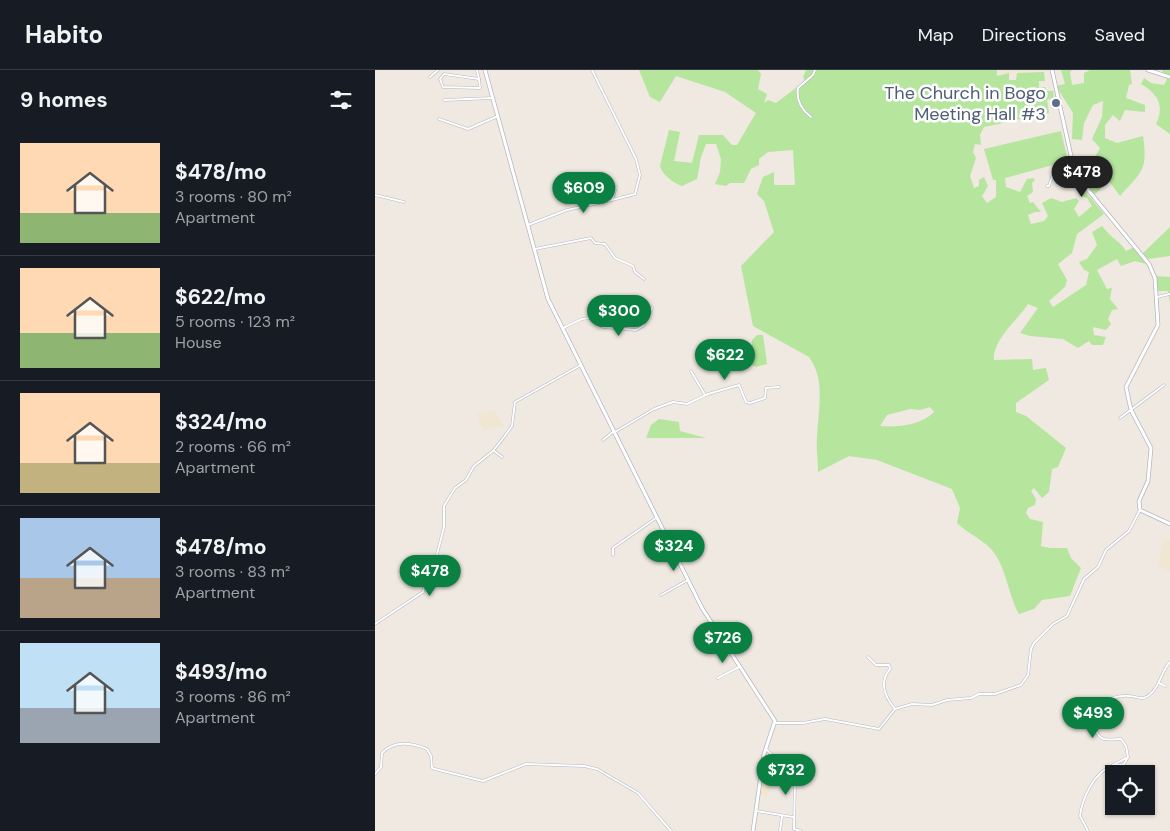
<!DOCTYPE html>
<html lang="en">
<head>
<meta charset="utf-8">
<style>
  body { margin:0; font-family:"DM Sans",sans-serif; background:#20242c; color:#f1f3f6; height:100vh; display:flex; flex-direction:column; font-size:19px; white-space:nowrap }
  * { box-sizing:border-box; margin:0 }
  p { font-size:16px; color:#9ea1a6 }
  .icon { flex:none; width:28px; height:28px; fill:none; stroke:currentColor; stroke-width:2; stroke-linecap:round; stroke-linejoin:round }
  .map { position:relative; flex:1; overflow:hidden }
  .details { display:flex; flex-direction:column; background:#171b24; width:375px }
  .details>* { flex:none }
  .fabs { position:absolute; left:730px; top:695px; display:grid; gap:10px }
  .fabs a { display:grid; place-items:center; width:50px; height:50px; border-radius:0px; background:#171b24; box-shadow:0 1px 4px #0004; font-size:25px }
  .price { position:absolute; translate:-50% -42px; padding:0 11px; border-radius:18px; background:#0b8043; color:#fff; font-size:16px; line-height:32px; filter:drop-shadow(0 1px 2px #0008) }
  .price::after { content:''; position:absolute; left:50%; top:30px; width:15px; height:11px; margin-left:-8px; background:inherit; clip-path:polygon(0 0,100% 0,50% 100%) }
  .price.current { background:#222; color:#fff }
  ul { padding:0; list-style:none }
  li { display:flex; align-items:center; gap:15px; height:125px; padding:0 20px }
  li+li { border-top:1px solid #363941 }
  li span { display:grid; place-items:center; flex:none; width:140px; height:100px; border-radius:0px; color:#555 }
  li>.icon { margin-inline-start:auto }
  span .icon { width:60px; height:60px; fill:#fffc; stroke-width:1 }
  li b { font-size:21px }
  h2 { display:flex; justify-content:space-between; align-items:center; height:60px; padding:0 20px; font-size:21px }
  header { display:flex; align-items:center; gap:30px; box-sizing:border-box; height:70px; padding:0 25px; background:#171b24; border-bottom:1px solid #363941 }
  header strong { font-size:24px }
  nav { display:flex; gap:28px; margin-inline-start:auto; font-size:18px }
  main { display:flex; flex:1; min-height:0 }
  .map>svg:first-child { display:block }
  .education { fill:#f0e6d1 }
  .green { fill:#b6e59e; fill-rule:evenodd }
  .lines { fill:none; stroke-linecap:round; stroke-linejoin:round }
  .street-casing { stroke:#b4b7c1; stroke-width:3 }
  .secondary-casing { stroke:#b4b7c1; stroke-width:4.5 }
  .street { stroke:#fff; stroke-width:2 }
  .secondary { stroke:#fff; stroke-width:3 }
  .service-dot { fill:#5c6f8a; stroke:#fff; stroke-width:2 }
  .labels { text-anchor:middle; stroke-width:5; stroke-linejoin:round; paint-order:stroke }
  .service-label { font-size:18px; fill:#4e5e75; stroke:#fff; text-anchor:end }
</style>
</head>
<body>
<header>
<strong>Habito</strong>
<nav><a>Map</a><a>Directions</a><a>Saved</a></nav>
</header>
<main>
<section class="details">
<h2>9 homes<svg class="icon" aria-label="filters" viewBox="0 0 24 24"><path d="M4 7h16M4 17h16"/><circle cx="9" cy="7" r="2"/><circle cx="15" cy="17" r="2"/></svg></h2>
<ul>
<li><span style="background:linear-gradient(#ffd9b3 70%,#8fb573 0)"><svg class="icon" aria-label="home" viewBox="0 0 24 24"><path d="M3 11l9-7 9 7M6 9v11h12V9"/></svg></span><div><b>$478/mo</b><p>3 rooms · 80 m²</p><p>Apartment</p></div></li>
<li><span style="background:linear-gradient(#ffd9b3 65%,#8fb573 0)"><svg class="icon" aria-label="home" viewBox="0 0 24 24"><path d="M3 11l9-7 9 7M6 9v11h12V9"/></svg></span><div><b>$622/mo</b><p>5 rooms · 123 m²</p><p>House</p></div></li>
<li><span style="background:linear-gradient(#ffd9b3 70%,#c2b280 0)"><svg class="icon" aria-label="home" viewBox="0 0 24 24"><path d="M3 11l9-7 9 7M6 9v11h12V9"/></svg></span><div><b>$324/mo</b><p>2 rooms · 66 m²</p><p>Apartment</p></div></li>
<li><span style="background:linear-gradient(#a9c7e8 60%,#b9a48a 0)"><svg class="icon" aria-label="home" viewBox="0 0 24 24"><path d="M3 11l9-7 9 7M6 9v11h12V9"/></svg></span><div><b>$478/mo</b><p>3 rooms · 83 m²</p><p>Apartment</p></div></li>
<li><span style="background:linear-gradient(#bfe0f5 65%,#9aa5b1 0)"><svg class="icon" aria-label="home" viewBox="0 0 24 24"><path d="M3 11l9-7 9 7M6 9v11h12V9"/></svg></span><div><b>$493/mo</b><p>3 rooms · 86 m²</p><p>Apartment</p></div></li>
</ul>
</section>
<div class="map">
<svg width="795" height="761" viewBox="0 0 795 761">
  <rect width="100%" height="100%" fill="#efe9e1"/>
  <!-- education -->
  <g class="education">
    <path d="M 624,0 L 674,0 L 674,2 L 624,3 Z"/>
    <path d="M 119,340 L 129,355 L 110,360 L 105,354 L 102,344 Z"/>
    <path d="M 789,470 L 795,470 L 795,501 L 782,496 Z"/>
    <path d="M 391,683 L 399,691 L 398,714 L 393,726 L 384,724 Z"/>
  </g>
  <!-- green -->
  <g class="green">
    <path d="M 264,0 L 383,0 L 386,4 L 383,19 L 392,24 L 389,33 L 393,30 L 401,33 L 430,11 L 428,7 L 431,0 L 622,0 L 622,6 L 634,3 L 634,10 L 641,10 L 642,3 L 669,2 L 670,11 L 664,11 L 664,17 L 670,17 L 672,21 L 678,21 L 679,27 L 672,30 L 674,43 L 609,57 L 605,65 L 606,75 L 600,74 L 598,82 L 601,88 L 595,106 L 599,118 L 604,116 L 604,110 L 609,107 L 613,116 L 607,126 L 612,133 L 621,127 L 621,110 L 618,110 L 609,79 L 686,61 L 693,91 L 630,108 L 631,117 L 645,122 L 652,109 L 658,108 L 660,110 L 657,113 L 658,122 L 652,126 L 655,133 L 658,132 L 666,142 L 660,142 L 653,145 L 656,154 L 669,151 L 673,146 L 667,133 L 676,128 L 687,132 L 701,128 L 704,131 L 699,139 L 704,147 L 717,136 L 712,128 L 704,125 L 709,120 L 729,144 L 702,164 L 697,183 L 683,194 L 692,210 L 690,217 L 674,231 L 678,237 L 711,215 L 714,202 L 709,200 L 704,192 L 712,189 L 722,175 L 717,162 L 727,156 C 734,166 746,172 751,181 L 759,177 L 771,194 L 760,191 L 746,196 L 742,189 L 722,200 L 732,219 L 737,218 L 735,229 L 743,239 L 737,240 L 733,249 L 736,254 L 731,260 L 718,257 L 719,265 L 731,267 L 728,275 L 717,275 L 714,271 L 703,278 L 688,269 L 655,266 L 645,263 L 663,238 L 653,234 C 642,251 618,269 619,290 L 657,289 L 658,300 L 671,298 L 674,310 L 641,333 L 641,342 L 651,346 L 691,378 L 683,397 L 677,399 L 674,422 L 667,428 L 659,418 L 656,421 L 661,429 L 660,435 L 653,438 L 651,443 L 655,449 L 668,452 L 666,476 L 675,478 L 692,478 L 696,488 L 706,498 L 695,526 L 667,530 L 659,539 L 644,544 C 633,525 631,495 616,479 C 607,469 592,463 582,453 L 585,438 L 577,419 L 502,390 L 474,386 L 443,402 C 443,390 441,378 442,367 C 443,340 451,310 434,287 L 378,256 L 366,196 L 399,162 L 389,131 L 382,124 L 388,107 L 399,102 L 399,115 L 420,115 L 418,80 L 393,82 L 384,89 L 384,95 L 376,99 L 369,113 L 355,113 L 351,116 L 340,114 L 345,102 L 346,89 L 341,74 L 331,74 L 326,87 L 322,109 L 307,116 C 299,113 287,105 285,96 L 294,60 L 305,62 L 299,91 L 317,93 L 324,65 L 348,65 L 357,75 L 362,75 L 381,43 L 350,22 L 301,6 L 285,32 L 275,27 ZM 555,337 L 559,342 C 545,356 523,357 505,356 L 512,345 L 535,339 L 545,340 Z"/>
    <path d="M 686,0 L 697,0 L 695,2 L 697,15 L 709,13 L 709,3 L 715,0 L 755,0 L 757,14 L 754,15 L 751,28 L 770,35 L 770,42 L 750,40 L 745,51 L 738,45 L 730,55 L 730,68 L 742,73 L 768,66 C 773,101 767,101 745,126 L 734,111 L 718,126 L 708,109 L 725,78 L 717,69 L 727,47 L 728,31 L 718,35 L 709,53 L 707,70 L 697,69 L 698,43 L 681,16 L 690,14 Z"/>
    <path d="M 787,0 L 795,0 L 795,64 L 781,54 C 790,36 783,24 766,14 L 769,8 L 776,13 L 789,15 L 792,9 Z"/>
    <path d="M 795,157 L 795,186 L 773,189 L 768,183 Z"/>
    <path d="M 780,206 L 795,207 L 795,233 L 793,221 L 782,221 Z"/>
    <path d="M 382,265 L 388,265 L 392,294 L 381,297 L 366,290 L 366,284 L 376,286 L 377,270 Z"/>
    <path d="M 284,349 L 304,352 L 305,361 L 331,368 L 271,368 L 276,355 Z"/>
  </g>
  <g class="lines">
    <defs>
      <g id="street">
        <path d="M 102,0 L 104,9"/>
        <path d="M 217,0 L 261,89 L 265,105 L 260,124 L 237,130"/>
        <path d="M 69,4 L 104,9 L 105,18 L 68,17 L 65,9 Z"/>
        <path d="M 55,7 L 63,0"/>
        <path d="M 69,30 L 117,28"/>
        <path d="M 436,47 C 427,40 421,30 423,18 L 438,5 L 440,0"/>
        <path d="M 64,49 L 93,59 L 123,46"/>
        <path d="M 672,116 L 674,116 L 677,107 L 700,104"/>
        <path d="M 0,125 L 29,132"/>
        <path d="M 153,155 L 192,140 L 237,130 L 241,117"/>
        <path d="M 160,179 L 216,168 L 220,173 L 230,174 L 240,188 L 258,196 L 260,202 L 269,209"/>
        <path d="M 782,227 L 795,224"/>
        <path d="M 188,258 L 207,249 L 215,248 L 228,257 L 261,260 L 268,256 L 277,238"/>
        <path d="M 316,301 L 330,325"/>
        <path d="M 745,348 L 789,315"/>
        <path d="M 240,362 L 279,339 L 298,332 L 312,334 L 333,324 L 364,315 L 371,332 L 375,333 L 390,328 L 391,318 L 404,317"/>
        <path d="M 228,370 L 239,361"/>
        <path d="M 119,381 L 127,387"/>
        <path d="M 238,485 L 238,478 L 281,448"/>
        <path d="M 286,525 L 313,510"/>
        <path d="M 0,554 L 48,522 L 53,502 L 61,488 L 69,457 L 69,436 L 80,418 L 91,410 L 99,396 L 118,381 L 129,367 L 137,356 L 140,332 L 206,295"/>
        <path d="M 493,587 L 501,595 L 514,595 L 515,599 C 504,612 510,627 520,639"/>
        <path d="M 343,608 L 364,597"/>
        <path d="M 784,613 L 790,616"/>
        <path d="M 400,653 L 428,653 L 450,649 L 504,659 L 520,639 L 537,634 L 557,635 L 572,630 L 596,628 L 604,624 L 620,624 L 646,615 L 653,605 L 656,579 L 659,573 L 678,554 L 692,546 L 709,509 L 723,497 L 731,480 L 754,461 L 765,440"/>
        <path d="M 391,679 L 420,707 L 419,759 L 426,761"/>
        <path d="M 738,695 L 753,687"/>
        <path d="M 0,704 L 6,697 L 7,683 C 19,670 37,673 52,679 L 56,686 L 57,698 L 60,699 L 108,711 L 151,694 L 209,696 L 222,699 L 263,723 L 296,761"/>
        <path d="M 381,741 L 418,747"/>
        <path d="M 405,761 L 407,746"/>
        <path d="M 713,761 L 705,746 C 707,729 719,702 737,696 C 741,695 745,695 749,694 L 753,687 L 751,676 L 746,669 C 741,669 734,670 729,669 C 719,666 718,647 718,639 C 722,631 745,625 754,626 C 759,626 765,629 769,628 C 785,621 785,602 795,592"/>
      </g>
      <g id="secondary">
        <path d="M 110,0 L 173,229 L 327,538 L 400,651 L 389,684 L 378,761"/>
        <path d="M 677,0 L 700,104 L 774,194 L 780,208 L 783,255 L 751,317 L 756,340 L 776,378 L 773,411 L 764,431 L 765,440 L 795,454"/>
        <path d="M 773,0 L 795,7"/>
      </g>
    </defs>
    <!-- street casing -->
    <use href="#street" class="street-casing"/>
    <!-- secondary casing -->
    <use href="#secondary" class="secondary-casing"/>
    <!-- street -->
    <use href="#street" class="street"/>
    <!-- secondary -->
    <use href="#secondary" class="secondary"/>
  </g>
  <!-- markers -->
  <circle class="service-dot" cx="681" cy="33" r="5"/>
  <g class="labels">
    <!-- service labels -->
    <g class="service-label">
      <text x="671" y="29">The Church in Bogo<tspan x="671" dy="21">Meeting Hall #3</tspan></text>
    </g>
  </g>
</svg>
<div class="fabs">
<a><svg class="icon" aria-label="locate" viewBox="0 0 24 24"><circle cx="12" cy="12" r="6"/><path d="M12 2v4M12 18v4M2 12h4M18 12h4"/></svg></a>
</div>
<b class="price current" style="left:707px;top:128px">$478</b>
<b class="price" style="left:209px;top:144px">$609</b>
<b class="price" style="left:244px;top:267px">$300</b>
<b class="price" style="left:350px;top:311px">$622</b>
<b class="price" style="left:299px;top:502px">$324</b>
<b class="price" style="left:55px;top:527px">$478</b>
<b class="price" style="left:348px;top:594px">$726</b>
<b class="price" style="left:718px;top:669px">$493</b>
<b class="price" style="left:411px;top:726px">$732</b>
</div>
</main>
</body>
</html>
